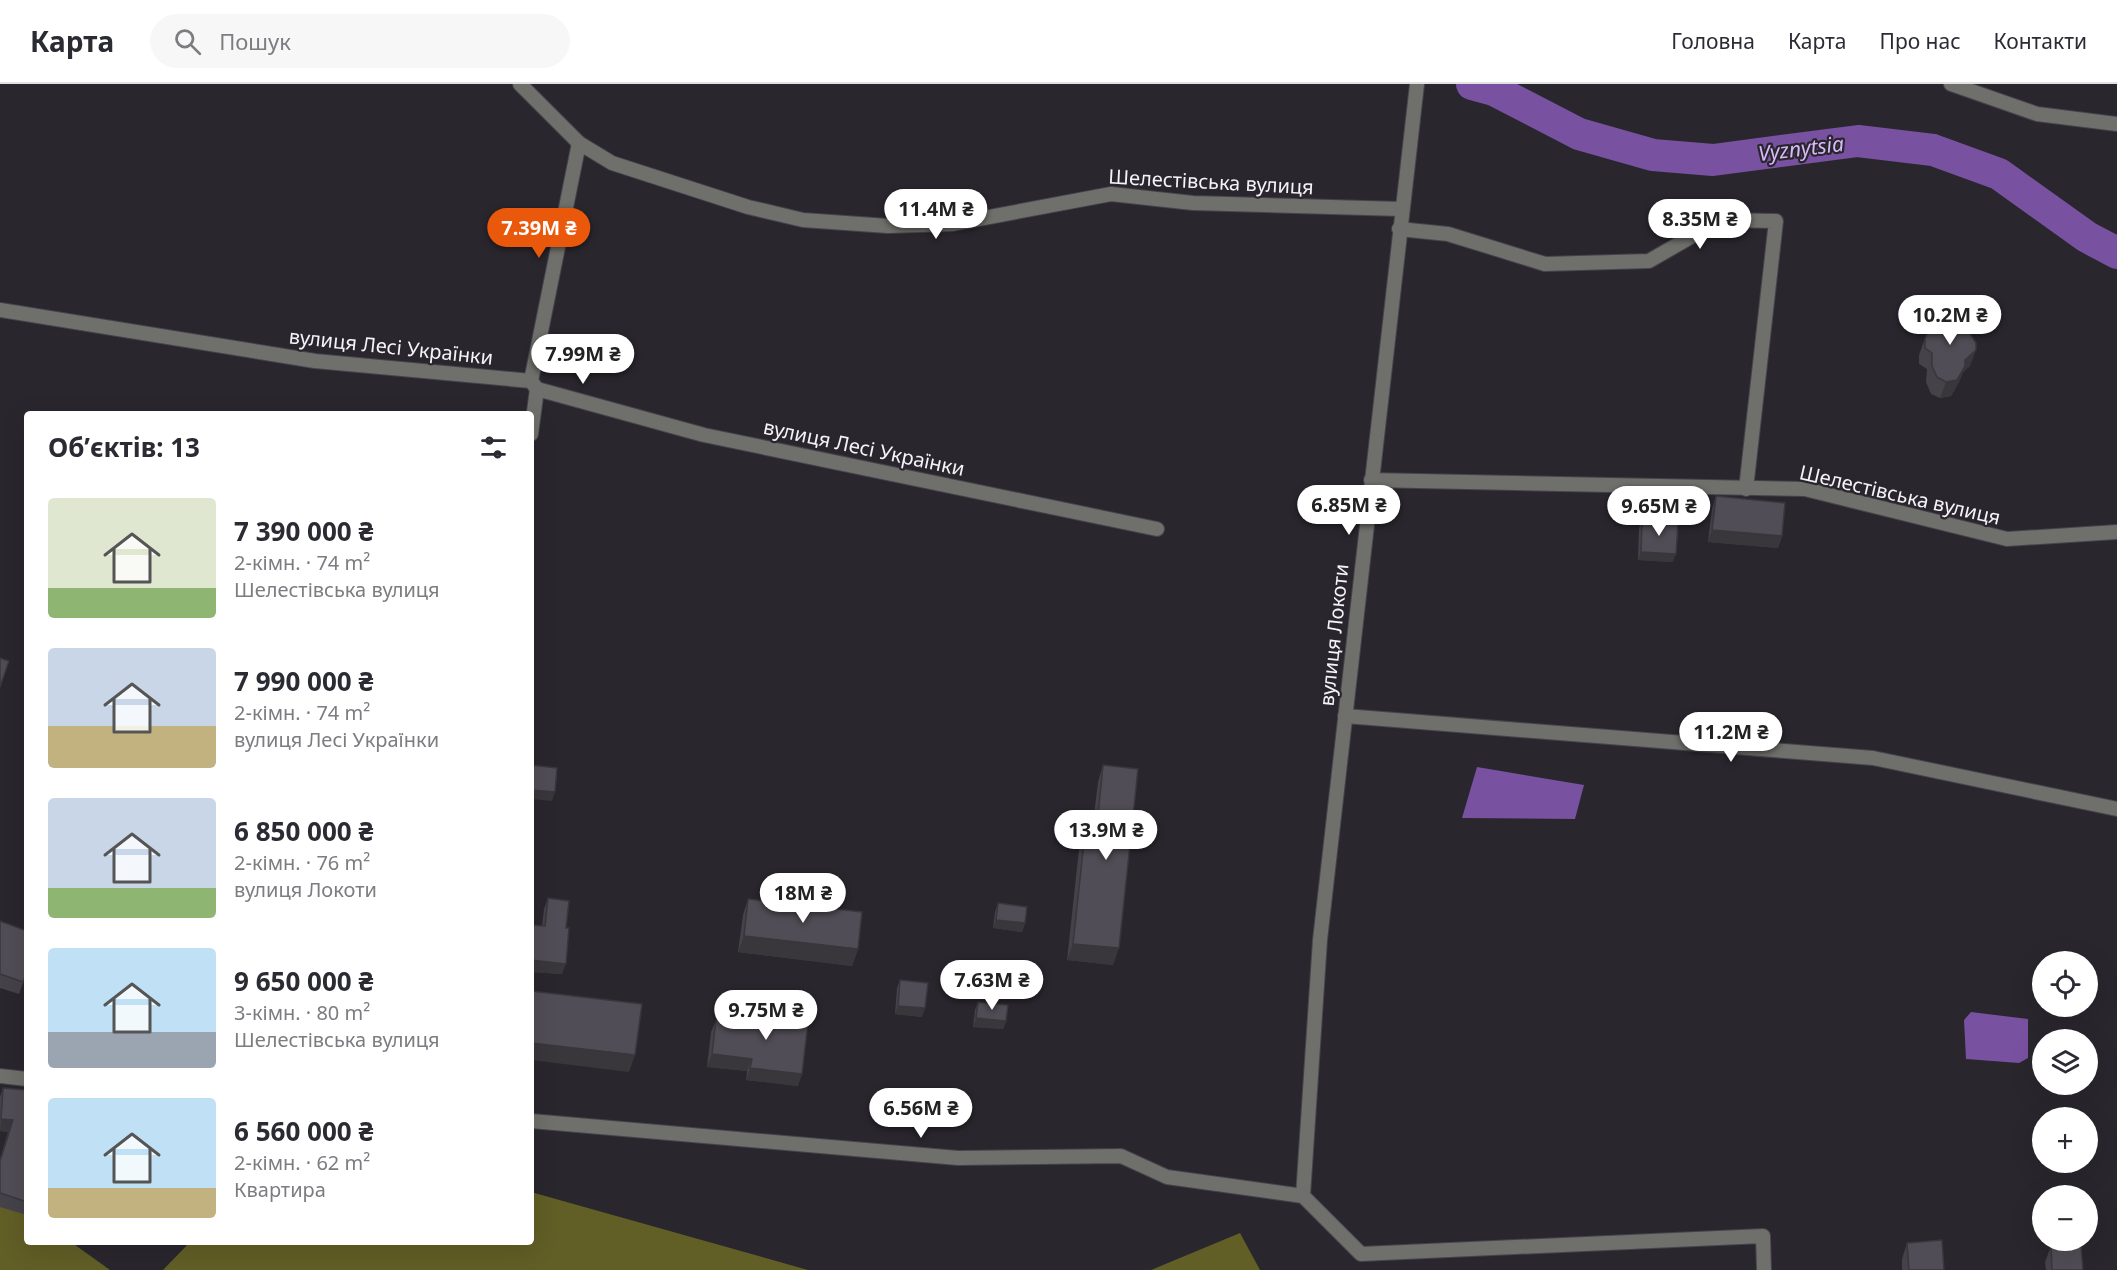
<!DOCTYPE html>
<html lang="uk">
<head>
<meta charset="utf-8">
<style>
  body { margin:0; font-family:"Noto Sans",sans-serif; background:#f7f7f7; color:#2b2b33; height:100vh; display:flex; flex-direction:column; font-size:22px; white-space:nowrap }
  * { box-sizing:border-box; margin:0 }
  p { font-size:20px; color:#7c7c81 }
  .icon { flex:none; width:33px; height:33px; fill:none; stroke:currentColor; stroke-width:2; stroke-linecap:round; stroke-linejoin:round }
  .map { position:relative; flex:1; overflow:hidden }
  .panel { position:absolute; left:24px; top:327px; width:510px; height:834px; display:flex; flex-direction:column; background:#fff; border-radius:6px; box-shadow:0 6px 24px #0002 }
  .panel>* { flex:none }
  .buttons { position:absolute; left:2032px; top:867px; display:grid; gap:12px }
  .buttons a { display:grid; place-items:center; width:66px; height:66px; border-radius:50%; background:#fff; box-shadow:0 6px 24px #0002; font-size:30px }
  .price { position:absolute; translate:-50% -51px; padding:0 14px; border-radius:21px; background:#fff; color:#222; font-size:20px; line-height:39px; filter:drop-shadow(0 2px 3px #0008) }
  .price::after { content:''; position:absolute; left:50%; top:36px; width:18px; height:14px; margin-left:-9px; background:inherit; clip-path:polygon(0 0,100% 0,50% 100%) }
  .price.on { background:#ea580c; color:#fff }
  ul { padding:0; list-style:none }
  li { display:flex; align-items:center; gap:18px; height:150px; padding:0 24px }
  li span { display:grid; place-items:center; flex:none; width:168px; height:120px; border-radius:6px; color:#555 }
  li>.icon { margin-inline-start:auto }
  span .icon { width:72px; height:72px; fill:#fffc; stroke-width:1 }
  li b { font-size:26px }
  h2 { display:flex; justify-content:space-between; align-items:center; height:72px; padding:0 24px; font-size:26px }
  header { display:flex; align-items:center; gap:36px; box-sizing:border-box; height:84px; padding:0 30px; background:#fff; border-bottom:2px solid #e1e1e2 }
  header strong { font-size:28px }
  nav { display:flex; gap:33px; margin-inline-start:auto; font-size:21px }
  .search { width:420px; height:54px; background:#f7f7f7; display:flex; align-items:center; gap:15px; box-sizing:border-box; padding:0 21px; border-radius:33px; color:#7c7c81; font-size:22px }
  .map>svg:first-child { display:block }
  .forest { fill:#615e26 }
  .water { fill:#7951a1 }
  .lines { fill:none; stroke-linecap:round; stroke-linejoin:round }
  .river { stroke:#7951a1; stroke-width:32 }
  .minor-casing { stroke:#46434a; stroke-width:16 }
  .minor { stroke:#6f6f6b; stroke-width:14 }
  .wall { fill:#46424a }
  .shaded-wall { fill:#39363c }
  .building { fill:#514d56; stroke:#39363c; stroke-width:1.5 }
  .labels { text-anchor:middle; stroke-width:4.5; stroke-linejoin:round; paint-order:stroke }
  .street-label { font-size:20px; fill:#f5f2f8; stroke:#2a262e }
  .water-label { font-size:21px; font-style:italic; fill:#d8bafb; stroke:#2a262e }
</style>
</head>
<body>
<header>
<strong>Карта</strong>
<div class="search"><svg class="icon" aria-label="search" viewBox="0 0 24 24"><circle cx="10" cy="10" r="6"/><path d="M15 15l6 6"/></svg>Пошук</div>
<nav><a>Головна</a><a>Карта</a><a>Про нас</a><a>Контакти</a></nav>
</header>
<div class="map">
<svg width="2117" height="1186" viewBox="0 0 2117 1186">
  <rect width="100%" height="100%" fill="#2a262e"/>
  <!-- forest -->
  <g class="forest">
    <path d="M 0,1108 L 27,1127 L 27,1158 L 71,1158 L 110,1186 L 0,1186 Z"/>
    <path d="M 531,1108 L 808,1186 L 163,1186 L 190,1158 L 531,1158 Z"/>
    <path d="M 1240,1149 L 1260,1186 L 1151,1186 Z"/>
  </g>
  <!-- water -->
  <g class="water">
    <path d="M 1477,683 L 1584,701 L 1575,735 L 1462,734 Z"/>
    <path d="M 1971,928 L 2028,935 L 2028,974 L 2019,979 L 1966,975 L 1964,936 Z"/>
  </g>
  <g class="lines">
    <!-- river -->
    <path class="river" d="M 1472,0 L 1494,6 L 1579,50 L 1653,71 L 1713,76 L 1858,57 L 1933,66 L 1999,90 L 2087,153 L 2117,169"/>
    <defs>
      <g id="minor">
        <path d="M 520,0 L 579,59 L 612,79 L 748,123 L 803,136 L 888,142 L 952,140 L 1111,110 L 1193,119 L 1401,125"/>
        <path d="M 1417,0 L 1320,856 L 1303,1112 L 1361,1170 L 1763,1152 L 1764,1186"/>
        <path d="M 1951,0 L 2037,30 L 2117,40"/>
        <path d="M 1399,145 L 1448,150 L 1545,180 L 1649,177 L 1720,136 L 1776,137 L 1746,405"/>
        <path d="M 0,226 L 315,277 L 531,297 L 537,305 L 704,351 L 1157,445"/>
        <path d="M 531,297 L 579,59"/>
        <path d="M 531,350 L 537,305"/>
        <path d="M 1371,396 L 1805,405 L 2007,455 L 2117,448"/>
        <path d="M 1345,632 L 1873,674 L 2117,725"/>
        <path d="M 0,992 L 27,995"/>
        <path d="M 531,1037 L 958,1074 L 1121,1072 L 1167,1093 L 1303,1112"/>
      </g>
    </defs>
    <!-- minor casing -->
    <use href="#minor" class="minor-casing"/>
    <!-- minor -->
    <use href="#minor" class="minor"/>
  </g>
  <!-- wall -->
  <g class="wall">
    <path d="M 1941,229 L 1964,240 L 1969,248 L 1970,282 L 1963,288 L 1959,298 L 1951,312 L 1940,314 L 1931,310 L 1926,298 L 1927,285 L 1919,280 L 1919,271 L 1925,254 L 1933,248 L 1937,236 L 1939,236 Z"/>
    <path d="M 1716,412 L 1782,452 L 1778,464 L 1708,458 L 1712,425 Z"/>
    <path d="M 1642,436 L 1673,478 L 1638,476 L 1639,444 Z"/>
    <path d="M 1103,681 L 1113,881 L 1067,876 L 1081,747 L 1087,730 L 1094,731 L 1098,698 Z"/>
    <path d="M 548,814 L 562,890 L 531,888 L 531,841 L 542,842 L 544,825 Z"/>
    <path d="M 748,815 L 858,865 L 852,882 L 738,868 L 743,831 Z"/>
    <path d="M 998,819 L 1025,839 L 1022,848 L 993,844 L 995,828 Z"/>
    <path d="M 0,837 L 27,888 L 19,910 L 0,904 Z"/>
    <path d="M 900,896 L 922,933 L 895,930 L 897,904 Z"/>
    <path d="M 978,918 L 1006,937 L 1003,945 L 973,943 L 975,926 Z"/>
    <path d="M 758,924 L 798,1002 L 746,996 L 747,987 L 707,983 L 711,948 L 716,936 L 753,940 Z"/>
    <path d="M 3,1004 L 27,1006 L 27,1131 L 0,1123 L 0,1075 L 8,1048 L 0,1047 L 0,1013 Z"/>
    <path d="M 1907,1159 L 1944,1186 L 1902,1186 L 1902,1175 Z"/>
    <path d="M 2051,1162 L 2083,1186 L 2046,1186 L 2045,1178 Z"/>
  </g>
  <!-- shaded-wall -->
  <g class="shaded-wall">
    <path d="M 1976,266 L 1970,282 L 1963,288 L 1959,298 L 1951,312 L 1940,314 L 1946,298 L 1965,276 Z"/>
    <path d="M 1712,446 L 1782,452 L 1778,464 L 1708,458 Z"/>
    <path d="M 1641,468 L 1676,470 L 1673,478 L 1638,476 Z"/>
    <path d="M 531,706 L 555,708 L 552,717 L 531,715 Z"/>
    <path d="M 996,836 L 1025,839 L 1022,848 L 993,844 Z"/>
    <path d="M 744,852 L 858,865 L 852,882 L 738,868 Z"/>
    <path d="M 1073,860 L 1119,864 L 1113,881 L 1067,876 Z"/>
    <path d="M 531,876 L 566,880 L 562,890 L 531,888 Z"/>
    <path d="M 898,922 L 925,924 L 922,933 L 895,930 Z"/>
    <path d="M 976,934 L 1006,937 L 1003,945 L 973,943 Z"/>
    <path d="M 531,959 L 635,971 L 629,988 L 531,976 Z"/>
    <path d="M 712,970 L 752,975 L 747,987 L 707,983 Z"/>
    <path d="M 750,984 L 802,990 L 798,1002 L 746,996 Z"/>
    <path d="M 1,1035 L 13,1036 L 8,1048 L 0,1047 Z"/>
  </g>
  <!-- building -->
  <g class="building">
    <path d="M 1941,229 L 1952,229 L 1967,233 L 1963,240 L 1970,242 L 1969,248 L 1976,259 L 1976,266 L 1965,276 L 1965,282 L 1957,296 L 1946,298 L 1937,293 L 1932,282 L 1932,269 L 1925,264 L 1925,254 L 1928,248 L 1935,248 L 1937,236 L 1941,236 Z"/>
    <path d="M 1716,412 L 1785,419 L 1782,452 L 1712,446 Z"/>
    <path d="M 1642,436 L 1678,440 L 1676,470 L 1641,468 Z"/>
    <path d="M 0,574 L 9,577 L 0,603 Z"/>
    <path d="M 531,681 L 557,684 L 555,708 L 531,706 Z"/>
    <path d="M 1103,681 L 1138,685 L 1119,864 L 1073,860 L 1087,730 L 1098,732 Z"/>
    <path d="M 548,814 L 569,817 L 566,844 L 569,844 L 566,880 L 531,876 L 531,841 L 545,842 Z"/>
    <path d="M 748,815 L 862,828 L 858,865 L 744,852 Z"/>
    <path d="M 998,819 L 1027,823 L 1025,839 L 996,836 Z"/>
    <path d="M 0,837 L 27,847 L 27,888 L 23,898 L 0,890 Z"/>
    <path d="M 900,896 L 928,899 L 925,924 L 898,922 Z"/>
    <path d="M 531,907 L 642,920 L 635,971 L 531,959 Z"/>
    <path d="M 978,918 L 1008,921 L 1006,937 L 976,934 Z"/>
    <path d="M 758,924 L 809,930 L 802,990 L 750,984 L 752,975 L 712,970 L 716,936 L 756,940 Z"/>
    <path d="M 3,1004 L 27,1006 L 27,1118 L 0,1109 L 0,1077 L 13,1036 L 1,1035 Z"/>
    <path d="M 1942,1156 L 1944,1186 L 1909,1186 L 1907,1159 Z"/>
    <path d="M 2081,1160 L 2083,1186 L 2052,1186 L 2051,1162 Z"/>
  </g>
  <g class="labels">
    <!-- street labels -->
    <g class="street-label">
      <text transform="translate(1211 98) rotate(3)" y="7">Шелестівська вулиця</text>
      <text transform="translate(391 263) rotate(6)" y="7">вулиця Лесі Українки</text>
      <text transform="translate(864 364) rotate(12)" y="7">вулиця Лесі Українки</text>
      <text transform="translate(1900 411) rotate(13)" y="7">Шелестівська вулиця</text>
      <text transform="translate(1334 551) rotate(-84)" y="7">вулиця Локоти</text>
    </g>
    <!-- water labels -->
    <g class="water-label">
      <text transform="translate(1801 65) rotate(-7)" y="7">Vyznytsia</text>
    </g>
  </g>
</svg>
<div class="buttons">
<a><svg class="icon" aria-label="locate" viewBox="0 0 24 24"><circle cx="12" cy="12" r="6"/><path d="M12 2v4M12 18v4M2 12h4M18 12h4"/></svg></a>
<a><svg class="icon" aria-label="layers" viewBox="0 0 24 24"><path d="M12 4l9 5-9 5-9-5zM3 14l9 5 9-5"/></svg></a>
<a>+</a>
<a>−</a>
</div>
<b class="price" style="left:936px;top:156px">11.4M ₴</b>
<b class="price" style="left:1700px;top:166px">8.35M ₴</b>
<b class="price on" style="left:539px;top:175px">7.39M ₴</b>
<b class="price" style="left:1950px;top:262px">10.2M ₴</b>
<b class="price" style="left:583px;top:301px">7.99M ₴</b>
<b class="price" style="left:1349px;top:452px">6.85M ₴</b>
<b class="price" style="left:1659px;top:453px">9.65M ₴</b>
<b class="price" style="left:1731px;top:679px">11.2M ₴</b>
<b class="price" style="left:1106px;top:777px">13.9M ₴</b>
<b class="price" style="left:803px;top:840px">18M ₴</b>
<b class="price" style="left:992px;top:927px">7.63M ₴</b>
<b class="price" style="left:766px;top:957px">9.75M ₴</b>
<b class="price" style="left:921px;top:1055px">6.56M ₴</b>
<section class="panel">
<h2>Об’єктів: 13<svg class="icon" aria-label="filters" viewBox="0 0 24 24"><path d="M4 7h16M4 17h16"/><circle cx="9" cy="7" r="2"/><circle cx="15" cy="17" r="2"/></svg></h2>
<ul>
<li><span style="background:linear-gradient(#dfe7d0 75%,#8fb573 0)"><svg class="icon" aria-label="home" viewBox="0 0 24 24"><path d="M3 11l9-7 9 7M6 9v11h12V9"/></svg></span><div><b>7 390 000 ₴</b><p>2-кімн. · 74 m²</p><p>Шелестівська вулиця</p></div></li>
<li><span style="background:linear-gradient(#c9d6e8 65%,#c2b280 0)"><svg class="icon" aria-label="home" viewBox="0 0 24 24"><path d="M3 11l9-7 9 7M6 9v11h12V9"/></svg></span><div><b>7 990 000 ₴</b><p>2-кімн. · 74 m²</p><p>вулиця Лесі Українки</p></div></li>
<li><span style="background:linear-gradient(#c9d6e8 75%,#8fb573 0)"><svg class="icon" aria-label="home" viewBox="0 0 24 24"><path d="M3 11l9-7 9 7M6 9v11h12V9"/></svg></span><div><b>6 850 000 ₴</b><p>2-кімн. · 76 m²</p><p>вулиця Локоти</p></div></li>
<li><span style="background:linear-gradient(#bfe0f5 70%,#9aa5b1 0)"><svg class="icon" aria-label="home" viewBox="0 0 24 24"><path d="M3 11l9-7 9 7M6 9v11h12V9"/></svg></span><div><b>9 650 000 ₴</b><p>3-кімн. · 80 m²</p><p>Шелестівська вулиця</p></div></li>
<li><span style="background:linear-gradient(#bfe0f5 75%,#c2b280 0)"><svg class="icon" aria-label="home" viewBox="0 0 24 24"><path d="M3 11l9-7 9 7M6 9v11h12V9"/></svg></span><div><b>6 560 000 ₴</b><p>2-кімн. · 62 m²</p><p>Квартира</p></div></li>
</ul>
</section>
</div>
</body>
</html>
